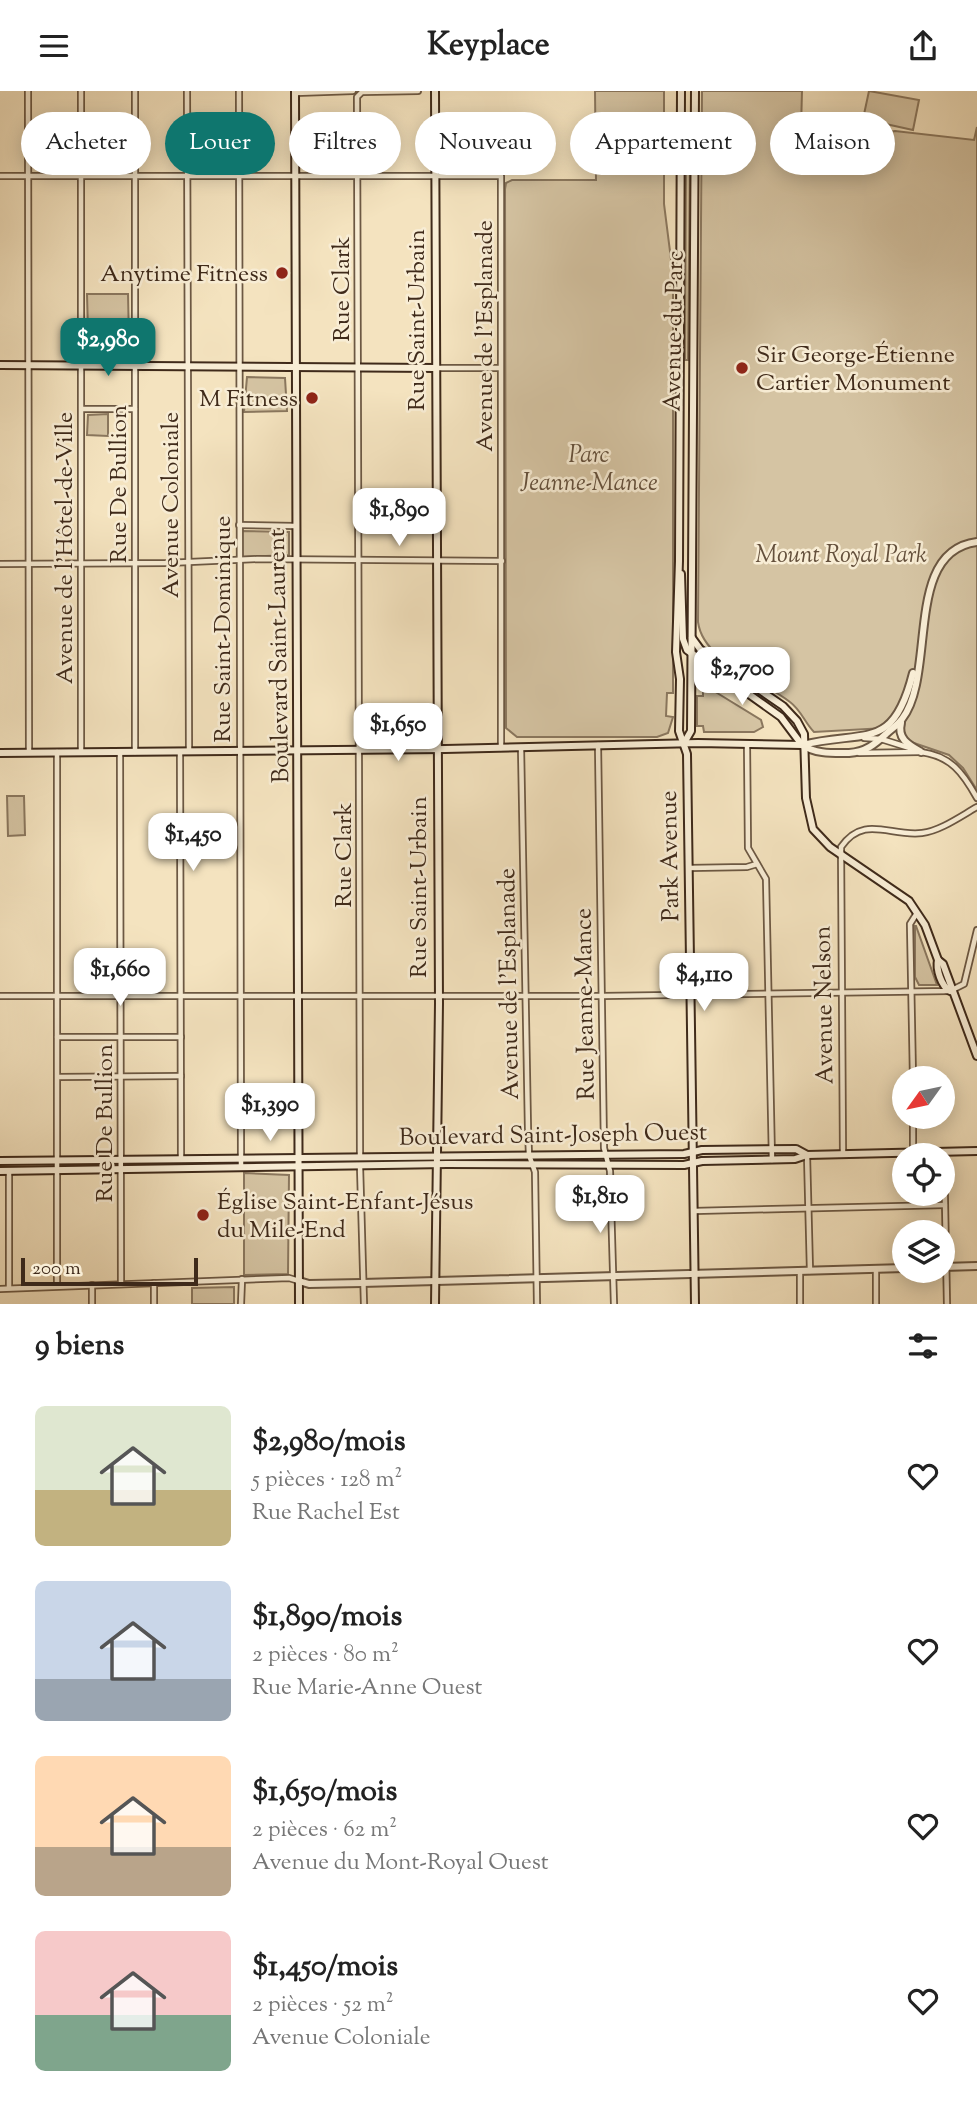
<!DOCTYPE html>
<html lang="fr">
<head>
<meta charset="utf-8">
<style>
  body { margin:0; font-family:"Sorts Mill Goudy",serif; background:#f6f6f6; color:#222; height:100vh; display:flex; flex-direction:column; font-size:26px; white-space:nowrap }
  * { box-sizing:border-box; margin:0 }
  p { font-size:23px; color:#767676 }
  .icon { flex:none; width:38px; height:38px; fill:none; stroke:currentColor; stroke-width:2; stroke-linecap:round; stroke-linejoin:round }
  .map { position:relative; height:1213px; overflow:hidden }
  .panel { display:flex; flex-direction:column; background:#fff; flex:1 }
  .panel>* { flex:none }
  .hud { position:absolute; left:21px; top:21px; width:936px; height:63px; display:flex; gap:14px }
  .needle { width:46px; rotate:237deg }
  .fabs { position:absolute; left:892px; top:975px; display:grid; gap:14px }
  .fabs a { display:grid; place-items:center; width:63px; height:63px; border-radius:50%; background:#fff; box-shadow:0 4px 18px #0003; font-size:35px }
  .scale { position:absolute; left:21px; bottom:18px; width:177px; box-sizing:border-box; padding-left:7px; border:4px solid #3f2a1a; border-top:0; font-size:19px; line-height:24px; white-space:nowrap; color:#3f2a1a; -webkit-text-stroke:5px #f8edd5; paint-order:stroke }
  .price { position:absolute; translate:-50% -60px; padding:0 16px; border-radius:14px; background:#fff; color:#222; font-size:23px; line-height:46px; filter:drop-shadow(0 2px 4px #0008) }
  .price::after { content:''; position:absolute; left:50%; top:42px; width:21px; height:16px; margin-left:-10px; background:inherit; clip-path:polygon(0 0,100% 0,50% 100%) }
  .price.on { background:#0f766e; color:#fff }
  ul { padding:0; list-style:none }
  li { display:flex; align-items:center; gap:21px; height:175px; padding:0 35px }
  li span { display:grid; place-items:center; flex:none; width:196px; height:140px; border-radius:10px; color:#555 }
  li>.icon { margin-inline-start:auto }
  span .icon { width:84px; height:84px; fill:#fffc; stroke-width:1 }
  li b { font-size:30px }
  h2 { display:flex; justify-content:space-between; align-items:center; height:84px; padding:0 35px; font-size:30px }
  .pill { padding:0 24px; border-radius:32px; background:#fff; box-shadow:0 4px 18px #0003; font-size:24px; line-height:63px }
  .pill.on { background:#0f766e; color:#fff }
  header { display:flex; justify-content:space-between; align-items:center; height:91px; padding:0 35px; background:#fff; font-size:32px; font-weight:800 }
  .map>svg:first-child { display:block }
  .green { fill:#d5c4a3; stroke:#8a775e; stroke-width:2 }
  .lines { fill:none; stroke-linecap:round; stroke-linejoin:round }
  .minor-casing { stroke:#6c5843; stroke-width:8 }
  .tertiary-casing { stroke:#6c5843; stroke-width:10 }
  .secondary-casing { stroke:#3f2a1a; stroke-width:10 }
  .minor { stroke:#f8edd5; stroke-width:4.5 }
  .tertiary { stroke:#f8edd5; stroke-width:6 }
  .secondary { stroke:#f8edd5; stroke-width:6 }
  .poi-dot { fill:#8f2418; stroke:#f8edd5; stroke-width:2.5 }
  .labels { text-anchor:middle; stroke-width:5; stroke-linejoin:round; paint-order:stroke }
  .poi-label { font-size:24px; fill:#3f2a1a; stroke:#f8edd5; text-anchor:end }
  .street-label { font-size:24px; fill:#3f2a1a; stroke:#f8edd5 }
  .park-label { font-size:24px; font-style:italic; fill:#64503c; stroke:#f8edd5 }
</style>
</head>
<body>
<header><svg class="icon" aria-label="menu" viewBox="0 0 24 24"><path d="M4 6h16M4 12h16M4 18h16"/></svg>Keyplace<svg class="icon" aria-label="share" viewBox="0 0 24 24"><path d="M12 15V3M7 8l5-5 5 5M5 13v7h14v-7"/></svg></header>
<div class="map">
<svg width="977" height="1213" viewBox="0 0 977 1213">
  <rect width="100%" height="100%" fill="#f4e3bf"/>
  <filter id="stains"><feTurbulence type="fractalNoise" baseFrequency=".00286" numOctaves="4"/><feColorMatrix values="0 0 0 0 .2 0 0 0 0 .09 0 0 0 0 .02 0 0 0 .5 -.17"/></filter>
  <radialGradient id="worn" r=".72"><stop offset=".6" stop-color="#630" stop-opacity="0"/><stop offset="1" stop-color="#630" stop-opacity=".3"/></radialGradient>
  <!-- green -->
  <g class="green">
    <path d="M 595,0 L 664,0 L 664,113 L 673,184 L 673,602 L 667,602 L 666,625 L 673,626 L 668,642 L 657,646 L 517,646 L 506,637 L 505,98 L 506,92 L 512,89 L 596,89 Z"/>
    <path d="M 702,0 L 802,0 L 801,38 L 883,42 L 895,40 L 974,49 L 977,36 L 977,699 L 963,677 L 949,664 L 911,651 L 903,644 L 902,636 L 814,641 C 805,632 801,619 790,611 C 761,588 703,570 698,531 Z"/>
    <path d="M 869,0 L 919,9 L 913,39 L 863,28 Z"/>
    <path d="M 686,69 L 690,69 L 688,269 L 685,269 Z"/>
    <path d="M 87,203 L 128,203 L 129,250 L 98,249 L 98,240 L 88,240 Z"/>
    <path d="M 247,286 L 285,287 L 287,320 L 244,321 Z"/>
    <path d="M 108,323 L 108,345 L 87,344 L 88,324 Z"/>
    <path d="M 242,440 L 289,441 L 289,464 L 242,466 Z"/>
    <path d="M 709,597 L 761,629 L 763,636 L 754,641 L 704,641 L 703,635 L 697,635 L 697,605 L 703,605 L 703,600 Z"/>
    <path d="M 7,705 L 24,705 L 25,744 L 8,745 Z"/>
    <path d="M 915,835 L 916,835 L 937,894 L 919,894 L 915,886 Z"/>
    <path d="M 244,1082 L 289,1084 L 288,1183 L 244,1184 Z"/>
    <path d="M 234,1196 L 234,1213 L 192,1213 L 192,1197 Z"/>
  </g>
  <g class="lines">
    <defs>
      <g id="minor">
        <path d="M 28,0 L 29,661"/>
        <path d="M 81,0 L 81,661"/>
        <path d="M 187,0 L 189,660"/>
        <path d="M 239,0 L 241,1076"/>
        <path d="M 295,2 L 353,0"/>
        <path d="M 0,85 L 501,85 L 501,657"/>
        <path d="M 436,277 L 500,277"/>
        <path d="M 82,318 L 135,318"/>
        <path d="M 239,434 L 295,435"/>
        <path d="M 0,473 L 167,472 L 257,468 L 502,470"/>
        <path d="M 864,647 L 881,648 L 913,658"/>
        <path d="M 747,653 L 748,757 L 766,788 L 772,1069"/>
        <path d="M 598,654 L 604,1057 L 610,1080 L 614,1213"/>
        <path d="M 521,656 L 528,1038 L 529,1064 L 535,1081 L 537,1213"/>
        <path d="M 57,661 L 57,1195"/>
        <path d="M 120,661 L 121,1193"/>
        <path d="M 135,661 L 135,0"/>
        <path d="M 180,661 L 181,1067"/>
        <path d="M 921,661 C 951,665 963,682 977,707"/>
        <path d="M 859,662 L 920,661"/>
        <path d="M 689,777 L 747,776 L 757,773"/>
        <path d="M 0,905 L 602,905 L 950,900 L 964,893 L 977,839"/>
        <path d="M 57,946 L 181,946"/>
        <path d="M 58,986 L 181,985"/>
        <path d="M 913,987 L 910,833 L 917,822"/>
        <path d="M 913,1026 L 913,1061"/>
        <path d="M 944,1061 L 947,1213"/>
        <path d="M 843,1063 L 841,756 C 864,723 890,746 922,742 C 940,740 961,725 977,716"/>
        <path d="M 807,1064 L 810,1180"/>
        <path d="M 360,1065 L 357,6 L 362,1 L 418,0"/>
        <path d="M 360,1075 L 364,1213"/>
        <path d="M 9,1080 L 9,1197"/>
        <path d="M 694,1120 L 945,1114"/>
        <path d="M 876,1178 L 876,1213"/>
        <path d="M 800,1180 L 800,1213"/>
        <path d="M 154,1192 L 154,1213"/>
        <path d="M 92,1194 L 92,1213"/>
        <path d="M 0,1198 L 289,1187 L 299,1190"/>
        <path d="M 241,1213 L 242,1188"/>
      </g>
      <g id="tertiary">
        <path d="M 901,632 C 897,648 909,654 921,661"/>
        <path d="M 802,654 C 816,663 832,662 849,662 C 866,661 875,653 886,643 C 891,638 898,634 902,628 C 937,583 903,460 977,451"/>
        <path d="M 802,654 C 865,638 893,662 913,582"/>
        <path d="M 943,1176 L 977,1175"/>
        <path d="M 299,1190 L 309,1193 L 362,1192 L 905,1177"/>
      </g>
      <g id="secondary">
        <path d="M 295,0 L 299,1213"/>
        <path d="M 681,0 L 679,470 L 676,561 L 680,588 L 679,640 L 687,663 L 695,1213"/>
        <path d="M 0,274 L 436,277"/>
        <path d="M 681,483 L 683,548 L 687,559 L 781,626 L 802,654"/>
        <path d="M 692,547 L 700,558 L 783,615 L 797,630 L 804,643 L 806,707 L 813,738 L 830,756 L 909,810 L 925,834 L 938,869 L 943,873 L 977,965"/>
        <path d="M 684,652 L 691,640 L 695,0"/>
        <path d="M 0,662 L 445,658 L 698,652 L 802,654"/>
        <path d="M 938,869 C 936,878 941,895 950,900"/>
        <path d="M 0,1070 L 684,1063 L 702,1059 L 796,1058 L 807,1064"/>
        <path d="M 0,1080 L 447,1073 L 684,1074 L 702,1070 L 795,1068 L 807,1064 L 977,1060"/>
        <path d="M 435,1213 L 439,912 L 435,0"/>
      </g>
    </defs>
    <!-- minor casing -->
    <use href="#minor" class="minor-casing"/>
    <!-- tertiary casing -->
    <use href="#tertiary" class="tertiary-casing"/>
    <!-- secondary casing -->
    <use href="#secondary" class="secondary-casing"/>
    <!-- minor -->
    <use href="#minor" class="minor"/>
    <!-- tertiary -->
    <use href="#tertiary" class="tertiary"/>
    <!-- secondary -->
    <use href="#secondary" class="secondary"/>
  </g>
  <!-- markers -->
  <g class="poi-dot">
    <circle cx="282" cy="182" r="7"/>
    <circle cx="742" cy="277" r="7"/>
    <circle cx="312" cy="307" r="7"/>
    <circle cx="203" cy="1124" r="7"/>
  </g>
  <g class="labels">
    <!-- poi labels -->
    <g class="poi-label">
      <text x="268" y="190">Anytime Fitness</text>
      <text x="756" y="271" text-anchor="start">Sir George-Étienne<tspan x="756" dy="28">Cartier Monument</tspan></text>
      <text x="298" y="315">M Fitness</text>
      <text x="217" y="1118" text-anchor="start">Église Saint-Enfant-Jésus<tspan x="217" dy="28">du Mile-End</tspan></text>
    </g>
    <!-- street labels -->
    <g class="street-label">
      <text transform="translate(341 198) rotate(-90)" y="8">Rue Clark</text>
      <text transform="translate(416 229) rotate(-90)" y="8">Rue Saint-Urbain</text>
      <text transform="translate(673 240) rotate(-89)" y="8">Avenue du Parc</text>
      <text transform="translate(484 245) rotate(-90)" y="8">Avenue de l'Esplanade</text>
      <text transform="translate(118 393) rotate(-90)" y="8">Rue De Bullion</text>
      <text transform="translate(170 414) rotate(-90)" y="8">Avenue Coloniale</text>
      <text transform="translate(64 457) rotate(-90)" y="8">Avenue de l'Hôtel-de-Ville</text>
      <text transform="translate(222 538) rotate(-90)" y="8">Rue Saint-Dominique</text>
      <text transform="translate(278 565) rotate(-91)" y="8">Boulevard Saint-Laurent</text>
      <text transform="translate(343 764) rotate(-90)" y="8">Rue Clark</text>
      <text transform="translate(669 765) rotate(-91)" y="8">Park Avenue</text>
      <text transform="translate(418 796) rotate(-90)" y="8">Rue Saint-Urbain</text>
      <text transform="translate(508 893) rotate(-91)" y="8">Avenue de l'Esplanade</text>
      <text transform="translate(584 913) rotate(-91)" y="8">Rue Jeanne-Mance</text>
      <text transform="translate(823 914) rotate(-91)" y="8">Avenue Nelson</text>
      <text transform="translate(104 1032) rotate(-90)" y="8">Rue De Bullion</text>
      <text transform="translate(553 1043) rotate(-1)" y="8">Boulevard Saint-Joseph Ouest</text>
    </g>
    <!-- park labels -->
    <g class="park-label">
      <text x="589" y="371">Parc<tspan x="589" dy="28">Jeanne-Mance</tspan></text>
      <text x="841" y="471">Mount Royal Park</text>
    </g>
  </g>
  <rect width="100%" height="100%" filter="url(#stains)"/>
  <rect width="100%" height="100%" fill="url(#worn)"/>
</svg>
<div class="fabs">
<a><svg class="needle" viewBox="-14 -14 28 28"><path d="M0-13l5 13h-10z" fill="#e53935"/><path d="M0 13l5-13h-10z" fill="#767676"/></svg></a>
<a><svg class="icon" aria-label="locate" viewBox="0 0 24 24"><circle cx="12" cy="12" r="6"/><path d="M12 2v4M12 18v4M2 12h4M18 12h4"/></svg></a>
<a><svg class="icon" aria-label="layers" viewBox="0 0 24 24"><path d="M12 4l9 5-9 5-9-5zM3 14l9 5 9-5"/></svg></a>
</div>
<div class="scale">200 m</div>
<b class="price on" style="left:108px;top:287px">$2,980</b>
<b class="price" style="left:399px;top:457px">$1,890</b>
<b class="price" style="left:742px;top:616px">$2,700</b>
<b class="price" style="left:398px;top:672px">$1,650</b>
<b class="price" style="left:193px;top:782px">$1,450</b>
<b class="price" style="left:120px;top:917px">$1,660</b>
<b class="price" style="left:704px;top:922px">$4,110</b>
<b class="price" style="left:270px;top:1052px">$1,390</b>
<b class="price" style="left:600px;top:1144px">$1,810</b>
<div class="hud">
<a class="pill">Acheter</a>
<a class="pill on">Louer</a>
<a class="pill">Filtres</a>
<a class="pill">Nouveau</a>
<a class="pill">Appartement</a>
<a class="pill">Maison</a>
</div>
</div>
<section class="panel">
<h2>9 biens<svg class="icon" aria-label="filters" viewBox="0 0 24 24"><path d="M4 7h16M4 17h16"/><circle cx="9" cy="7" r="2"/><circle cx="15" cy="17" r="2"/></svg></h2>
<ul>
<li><span style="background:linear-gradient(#dfe7d0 60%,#c2b280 0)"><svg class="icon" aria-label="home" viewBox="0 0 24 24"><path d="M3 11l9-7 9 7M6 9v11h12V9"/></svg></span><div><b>$2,980/mois</b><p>5 pièces · 128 m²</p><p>Rue Rachel Est</p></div><svg class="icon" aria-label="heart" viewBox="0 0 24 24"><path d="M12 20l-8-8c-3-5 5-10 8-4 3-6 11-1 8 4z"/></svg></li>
<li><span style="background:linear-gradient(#c9d6e8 70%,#9aa5b1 0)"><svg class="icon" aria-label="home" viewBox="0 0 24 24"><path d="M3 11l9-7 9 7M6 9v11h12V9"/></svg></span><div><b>$1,890/mois</b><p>2 pièces · 80 m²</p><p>Rue Marie-Anne Ouest</p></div><svg class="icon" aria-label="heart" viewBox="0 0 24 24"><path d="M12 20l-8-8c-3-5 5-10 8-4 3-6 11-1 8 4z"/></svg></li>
<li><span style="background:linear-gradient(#ffd9b3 65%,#b9a48a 0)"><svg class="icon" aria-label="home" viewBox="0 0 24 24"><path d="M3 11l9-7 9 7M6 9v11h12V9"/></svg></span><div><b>$1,650/mois</b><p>2 pièces · 62 m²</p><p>Avenue du Mont-Royal Ouest</p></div><svg class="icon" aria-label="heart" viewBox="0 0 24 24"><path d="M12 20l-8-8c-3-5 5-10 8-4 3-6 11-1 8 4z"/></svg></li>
<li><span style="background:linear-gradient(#f6c9c9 60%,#7fa58c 0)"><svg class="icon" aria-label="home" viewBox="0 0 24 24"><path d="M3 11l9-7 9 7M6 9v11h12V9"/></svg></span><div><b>$1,450/mois</b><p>2 pièces · 52 m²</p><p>Avenue Coloniale</p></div><svg class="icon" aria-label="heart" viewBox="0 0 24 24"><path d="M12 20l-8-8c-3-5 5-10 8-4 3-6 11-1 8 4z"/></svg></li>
</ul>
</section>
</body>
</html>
